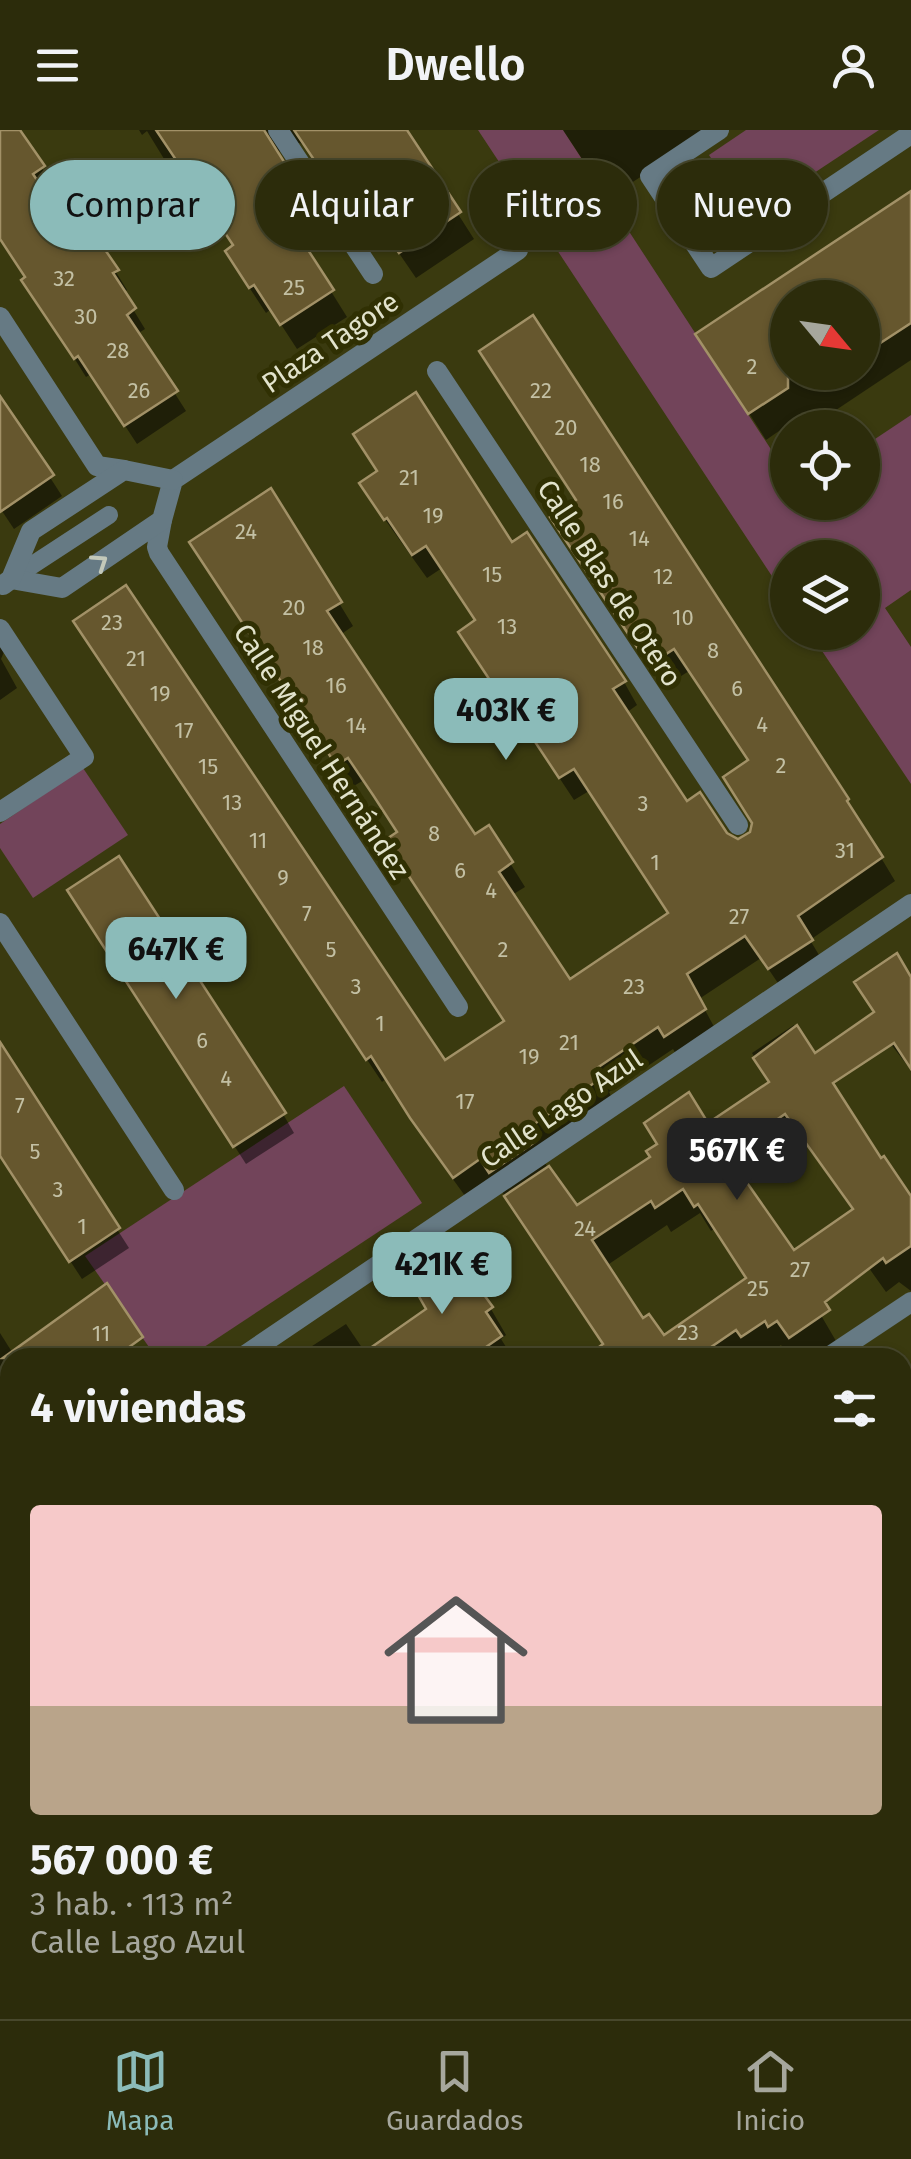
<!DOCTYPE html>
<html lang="es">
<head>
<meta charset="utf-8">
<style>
  body { margin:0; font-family:"Fira Sans",sans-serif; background:#383819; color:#f1f3f6; height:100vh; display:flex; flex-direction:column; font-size:38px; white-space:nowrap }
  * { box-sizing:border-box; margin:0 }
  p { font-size:32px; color:#a6a79d }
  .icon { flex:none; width:55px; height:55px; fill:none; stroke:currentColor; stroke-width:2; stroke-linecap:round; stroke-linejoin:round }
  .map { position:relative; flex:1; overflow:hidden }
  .panel { position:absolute; left:0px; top:1218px; width:912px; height:672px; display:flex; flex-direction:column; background:#2c2c0b; border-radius:30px 30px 0 0; box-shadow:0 2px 8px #0004,0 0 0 2px #48482c }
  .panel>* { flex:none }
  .banner { position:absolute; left:30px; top:30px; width:852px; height:90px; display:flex; gap:20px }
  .needle { width:65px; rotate:119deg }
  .tools { position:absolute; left:770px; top:150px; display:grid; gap:20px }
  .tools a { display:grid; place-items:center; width:110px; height:110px; border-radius:50%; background:#2c2c0b; box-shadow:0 2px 8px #0004,0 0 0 2px #48482c; font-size:50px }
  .price { position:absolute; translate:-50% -85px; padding:0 22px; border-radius:20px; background:#8bbbb9; color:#111; font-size:32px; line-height:65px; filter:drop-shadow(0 2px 5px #0008) }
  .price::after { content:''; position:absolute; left:50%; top:60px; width:30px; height:22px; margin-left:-15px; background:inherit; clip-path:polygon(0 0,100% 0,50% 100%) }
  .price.on { background:#222; color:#fff }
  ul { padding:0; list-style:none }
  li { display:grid; align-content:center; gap:20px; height:530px; padding:0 30px }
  li span { display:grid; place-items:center; height:310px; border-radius:10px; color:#555 }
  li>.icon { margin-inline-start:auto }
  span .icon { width:180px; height:180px; fill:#fffc; stroke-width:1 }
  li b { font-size:42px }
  h2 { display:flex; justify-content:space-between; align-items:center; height:120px; padding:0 30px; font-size:42px }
  .chip { padding:0 35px; border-radius:45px; background:#2c2c0b; box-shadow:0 2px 8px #0004,0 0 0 2px #48482c; font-size:35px; line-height:90px }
  .chip.on { background:#8bbbb9; color:#111 }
  header { display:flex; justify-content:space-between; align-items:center; height:130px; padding:0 30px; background:#2c2c0b; font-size:45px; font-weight:600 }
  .menu { display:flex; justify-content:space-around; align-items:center; height:140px; border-top:2px solid #48482c; background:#2c2c0b; font-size:28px; color:#a6a79d }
  .menu a { display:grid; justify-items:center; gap:5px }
  .menu .on { color:#8bbbb9 }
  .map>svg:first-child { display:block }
  .green { fill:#72445a }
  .shadow { fill:#0007; fill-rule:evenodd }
  .building { fill:#66572e; stroke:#a29167; stroke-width:2.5; fill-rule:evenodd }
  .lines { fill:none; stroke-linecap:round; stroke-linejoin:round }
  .service { stroke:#667a84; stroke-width:18 }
  .pedestrian { stroke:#667a84; stroke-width:20 }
  .minor { stroke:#667a84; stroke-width:20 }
  .tertiary { stroke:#667a84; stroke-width:20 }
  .oneway { stroke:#c3c9ba }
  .labels { text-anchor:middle; stroke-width:10; stroke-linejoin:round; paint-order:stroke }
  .number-label { font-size:22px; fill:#c3c0a4 }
  .street-label { font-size:28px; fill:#e2e3cc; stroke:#303003 }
</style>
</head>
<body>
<header><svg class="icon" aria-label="menu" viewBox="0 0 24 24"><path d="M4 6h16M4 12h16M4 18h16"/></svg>Dwello<svg class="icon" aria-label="person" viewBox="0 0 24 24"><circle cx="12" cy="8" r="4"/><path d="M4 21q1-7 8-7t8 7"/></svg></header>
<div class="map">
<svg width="911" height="1889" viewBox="0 0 911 1889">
  <rect width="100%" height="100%" fill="#3a3a0f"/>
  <!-- green -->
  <g class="green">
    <path d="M 478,0 L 563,0 L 787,344 L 788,372 L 862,372 L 863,317 L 911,285 L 911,460 L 885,478 L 911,517 L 911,654 L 810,503 L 862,502 L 862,428 L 788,428 L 787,469 Z"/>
    <path d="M 746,0 L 879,0 L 749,86 L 709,25 Z"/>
    <path d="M 83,638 L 128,705 L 33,768 L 0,718 L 0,694 Z"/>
    <path d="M 344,956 L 422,1073 L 189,1227 L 156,1227 L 85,1126 Z"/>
  </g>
  <!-- shadow -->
  <g class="shadow">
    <path d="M 0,0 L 18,1 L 42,38 L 53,57 L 43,64 L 81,121 L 97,111 L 127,160 L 123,163 L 145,199 L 137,204 L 186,281 L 137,314 L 91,244 L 86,247 L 0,109 Z"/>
    <path d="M 139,0 L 404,0 L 474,109 L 416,148 L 364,72 L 350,82 L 308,19 L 300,13 L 286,14 L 279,22 L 280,32 L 323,101 L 302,115 L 347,187 L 297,219 L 271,179 L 266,183 L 243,148 L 234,117 L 178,32 L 169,37 L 147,1 L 142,5 Z"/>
    <path d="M 563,0 L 720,0 L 696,11 L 608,68 Z"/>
    <path d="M 911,64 L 911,230 L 809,298 L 792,298 L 789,294 L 766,310 L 699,205 ZM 788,168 L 862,168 L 862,242 L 788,242 Z"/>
    <path d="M 0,270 L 62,366 L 14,399 L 0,378 Z"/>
    <path d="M 376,377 L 512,416 L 624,552 L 637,575 L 626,583 L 686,674 L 732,710 L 746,709 L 753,701 L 750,632 L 689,541 L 664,557 L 567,411 L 847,671 L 895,751 L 810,810 L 825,835 L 784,862 L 761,828 L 699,869 L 718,904 L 679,929 L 673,919 L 609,962 L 614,972 L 538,1023 L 576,1079 L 771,954 L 752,923 L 794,895 L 881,1031 L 911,1071 L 911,1161 L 899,1152 L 886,1162 L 854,1117 L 854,1082 L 801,1008 L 742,1050 L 836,1211 L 812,1228 L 802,1228 L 794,1216 L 785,1221 L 781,1215 L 763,1228 L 613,1228 L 495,1051 L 468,1070 L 426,1012 L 387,948 L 382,952 L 90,516 L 444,934 L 507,892 L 399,703 L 364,650 L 352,657 L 206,436 L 339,473 L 353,496 L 340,505 L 474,708 L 488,698 L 525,757 L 512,765 L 569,852 L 670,784 L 589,661 L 574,670 L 525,596 L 523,598 L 475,526 L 477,492 L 442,438 L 427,448 ZM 700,1083 L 711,1101 L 715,1098 L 748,1149 L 663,1208 L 642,1191 L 606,1136 L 667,1095 L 671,1102 Z"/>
    <path d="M 0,506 L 6,517 L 1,529 L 17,558 L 0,570 Z"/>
    <path d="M 82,779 L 283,984 L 294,1003 L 246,1034 Z"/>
    <path d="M 896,826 L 911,845 L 911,940 L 886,908 Z"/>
    <path d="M 0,917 L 129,1118 L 82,1149 L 0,1024 Z"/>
    <path d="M 450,1124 L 491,1179 L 506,1205 L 501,1209 L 513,1228 L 457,1228 Z"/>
    <path d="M 346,1194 L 369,1228 L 310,1228 L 306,1220 Z"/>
    <path d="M 0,1203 L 12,1222 L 10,1382 L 0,1386 Z"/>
    <path d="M 905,1367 L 911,1375 L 911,1505 L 907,1507 L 902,1500 L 902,1368 Z"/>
    <path d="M 7,1419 L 10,1423 L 10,1518 L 0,1503 L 0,1424 Z"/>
    <path d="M 911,1616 L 911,1742 L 902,1729 L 902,1622 Z"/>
    <path d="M 911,1770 L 911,1786 L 904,1775 Z"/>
    <path d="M 246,1880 L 252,1889 L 233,1889 Z"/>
    <path d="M 397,1880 L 456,1880 L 462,1889 L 403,1889 Z"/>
    <path d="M 606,1880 L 647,1880 L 651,1886 L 659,1880 L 689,1880 L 695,1889 L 612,1889 Z"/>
    <path d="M 828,1880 L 880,1880 L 886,1889 L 834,1889 Z"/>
  </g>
  <!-- building -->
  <g class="building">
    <path d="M 0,0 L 20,0 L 45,36 L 33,44 L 82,118 L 97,108 L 119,140 L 113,143 L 136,178 L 127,185 L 178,261 L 124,296 L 78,226 L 74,229 L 21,150 L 25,147 L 0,109 Z"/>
    <path d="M 156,0 L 264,0 L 310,73 L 288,89 L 334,160 L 280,195 L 254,155 L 249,158 L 225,121 L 233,115 Z"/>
    <path d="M 294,0 L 407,0 L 461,82 L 399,123 L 347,48 L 333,58 Z"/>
    <path d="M 911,61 L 911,193 L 862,225 L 862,168 L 788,168 L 788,258 L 748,284 L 695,204 Z"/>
    <path d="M 533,185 L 849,669 L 847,671 L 883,727 L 798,786 L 813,810 L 768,839 L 745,806 L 687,844 L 706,879 L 664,907 L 658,897 L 597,938 L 603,947 L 527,999 L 535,1012 L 489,1043 L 480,1029 L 453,1048 L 410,988 L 371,926 L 366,930 L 341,892 L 73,491 L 126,455 L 445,930 L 504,891 L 385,710 L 397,702 L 373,665 L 348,628 L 336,635 L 189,412 L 271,358 L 342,472 L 327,481 L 475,704 L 489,695 L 513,732 L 499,742 L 570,849 L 668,783 L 574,639 L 559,648 L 510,574 L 507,576 L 458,502 L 475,490 L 426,416 L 412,425 L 387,388 L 384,390 L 359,353 L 377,341 L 353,304 L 416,262 L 512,412 L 527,402 L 626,551 L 613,559 L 687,671 L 700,662 L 727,703 L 738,709 L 750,702 L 752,693 L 723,647 L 748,630 L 674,519 L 649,535 L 550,387 L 576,370 L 479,221 Z"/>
    <path d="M 0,266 L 54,345 L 0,382 Z"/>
    <path d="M 119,726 L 286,983 L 233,1017 L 67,760 Z"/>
    <path d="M 897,823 L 911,847 L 911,939 L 894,913 L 833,953 L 881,1028 L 884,1026 L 911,1066 L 911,1116 L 886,1133 L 883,1128 L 825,1172 L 830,1180 L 789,1208 L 777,1191 L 768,1197 L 765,1191 L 741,1207 L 736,1200 L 695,1228 L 584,1228 L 603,1214 L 504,1066 L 549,1036 L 577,1075 L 650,1027 L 646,1021 L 657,1014 L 644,993 L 689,962 L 708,993 L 769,952 L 753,928 L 797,895 L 815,923 L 874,882 L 854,852 ZM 785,984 L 853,1079 L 794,1120 L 727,1024 ZM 683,1059 L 694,1077 L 698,1074 L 746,1148 L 664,1205 L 649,1184 L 643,1188 L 592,1110 L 651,1071 L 655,1078 Z"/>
    <path d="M 0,912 L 120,1098 L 69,1132 L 0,1026 Z"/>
    <path d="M 451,1120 L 493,1177 L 486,1182 L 502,1206 L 470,1228 L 356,1228 L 426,1179 L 409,1149 Z"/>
    <path d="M 107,1153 L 143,1207 L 114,1228 L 3,1228 Z"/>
  </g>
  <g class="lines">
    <!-- service -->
    <path class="service" d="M 11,449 L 109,385"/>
    <!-- pedestrian -->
    <g class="pedestrian">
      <path d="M 278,0 L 373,144"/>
      <path d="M 0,187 L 97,336 L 124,340"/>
      <path d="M 437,241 L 738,695"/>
      <path d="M 162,390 L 157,417 L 159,423 L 458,877"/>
      <path d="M 0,499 L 84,627 L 0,682"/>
      <path d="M 0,793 L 174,1060"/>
    </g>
    <!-- minor -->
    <g class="minor">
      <path d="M 719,0 L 650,46 L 711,138 L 911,4"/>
      <path d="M 11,449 L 62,458 L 162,390 L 173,350 L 518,120"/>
      <path d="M 3,455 L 11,449 L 31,401 L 124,340 L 173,350"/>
      <path d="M 241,1228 L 911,774"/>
      <path d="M 827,1228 L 911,1172"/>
      <path d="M 902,1289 L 911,1284"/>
      <path d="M 0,1387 L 10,1380"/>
      <path d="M 902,1546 L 911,1559"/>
      <path d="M 0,1622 L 10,1637"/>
      <path d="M 327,1880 L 333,1889"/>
      <path d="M 727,1880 L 733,1889"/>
    </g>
    <!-- tertiary -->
    <g class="tertiary">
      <path d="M 0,1802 L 10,1817"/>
      <path d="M 51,1880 L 57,1889"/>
    </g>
  </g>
  <!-- one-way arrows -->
  <defs><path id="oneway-chevron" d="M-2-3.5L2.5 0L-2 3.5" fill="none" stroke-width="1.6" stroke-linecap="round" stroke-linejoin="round" transform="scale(2.5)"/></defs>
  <use class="oneway" href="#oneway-chevron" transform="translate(100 432) rotate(-34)"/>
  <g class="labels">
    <!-- number labels -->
    <g class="number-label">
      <text x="64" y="156">32</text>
      <text x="294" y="165">25</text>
      <text x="86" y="194">30</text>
      <text x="118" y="228">28</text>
      <text x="752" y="244">2</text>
      <text x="139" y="268">26</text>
      <text x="541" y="268">22</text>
      <text x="566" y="305">20</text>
      <text x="590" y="342">18</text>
      <text x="409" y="355">21</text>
      <text x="613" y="379">16</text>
      <text x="433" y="393">19</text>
      <text x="246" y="409">24</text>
      <text x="639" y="416">14</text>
      <text x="492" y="452">15</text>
      <text x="663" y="454">12</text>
      <text x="294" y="485">20</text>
      <text x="683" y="495">10</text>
      <text x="112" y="500">23</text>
      <text x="507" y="504">13</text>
      <text x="313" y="525">18</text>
      <text x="713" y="528">8</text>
      <text x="136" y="536">21</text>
      <text x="336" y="563">16</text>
      <text x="737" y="566">6</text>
      <text x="160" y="571">19</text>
      <text x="762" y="602">4</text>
      <text x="356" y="603">14</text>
      <text x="184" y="608">17</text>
      <text x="781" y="643">2</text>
      <text x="208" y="644">15</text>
      <text x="232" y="680">13</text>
      <text x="643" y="681">3</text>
      <text x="434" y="711">8</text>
      <text x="258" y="718">11</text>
      <text x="845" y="728">31</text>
      <text x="655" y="740">1</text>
      <text x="460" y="748">6</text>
      <text x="283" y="755">9</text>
      <text x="491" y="768">4</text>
      <text x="307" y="791">7</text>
      <text x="739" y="794">27</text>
      <text x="331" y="827">5</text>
      <text x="503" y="827">2</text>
      <text x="356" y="864">3</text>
      <text x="634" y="864">23</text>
      <text x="380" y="901">1</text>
      <text x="202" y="918">6</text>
      <text x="569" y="920">21</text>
      <text x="529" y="934">19</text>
      <text x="226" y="956">4</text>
      <text x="465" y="979">17</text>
      <text x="20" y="983">7</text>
      <text x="35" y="1029">5</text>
      <text x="58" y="1067">3</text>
      <text x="82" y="1104">1</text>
      <text x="585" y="1106">24</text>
      <text x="800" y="1147">27</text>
      <text x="758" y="1166">25</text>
      <text x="688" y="1210">23</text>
      <text x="101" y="1211">11</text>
    </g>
    <!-- street labels -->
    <g class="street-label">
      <text transform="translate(330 212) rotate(-34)" y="10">Plaza Tagore</text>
      <text transform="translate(610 453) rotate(57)" y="10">Calle Blas de Otero</text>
      <text transform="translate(322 621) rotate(57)" y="10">Calle Miguel Hernández</text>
      <text transform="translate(561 978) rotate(-34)" y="10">Calle Lago Azul</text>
    </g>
  </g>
</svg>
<div class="tools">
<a><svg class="needle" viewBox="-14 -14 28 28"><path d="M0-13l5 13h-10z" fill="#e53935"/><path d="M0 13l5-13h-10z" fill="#a6a79d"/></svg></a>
<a><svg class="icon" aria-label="locate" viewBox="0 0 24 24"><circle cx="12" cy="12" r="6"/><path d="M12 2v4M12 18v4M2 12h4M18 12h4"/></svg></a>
<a><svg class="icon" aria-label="layers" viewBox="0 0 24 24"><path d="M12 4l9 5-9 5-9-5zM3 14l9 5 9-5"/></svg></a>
</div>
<b class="price" style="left:506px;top:633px">403K €</b>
<b class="price" style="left:176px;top:872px">647K €</b>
<b class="price on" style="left:737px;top:1073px">567K €</b>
<b class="price" style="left:442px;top:1187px">421K €</b>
<div class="banner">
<a class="chip on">Comprar</a>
<a class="chip">Alquilar</a>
<a class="chip">Filtros</a>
<a class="chip">Nuevo</a>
</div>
<section class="panel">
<h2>4 viviendas<svg class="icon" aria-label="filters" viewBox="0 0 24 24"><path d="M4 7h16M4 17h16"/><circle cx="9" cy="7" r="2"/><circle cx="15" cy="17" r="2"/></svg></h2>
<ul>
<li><span style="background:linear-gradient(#f6c9c9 65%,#b9a48a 0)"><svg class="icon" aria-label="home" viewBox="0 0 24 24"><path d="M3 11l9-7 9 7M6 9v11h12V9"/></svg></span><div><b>567 000 €</b><p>3 hab. · 113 m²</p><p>Calle Lago Azul</p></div></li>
</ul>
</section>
</div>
<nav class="menu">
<a class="on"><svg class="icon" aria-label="map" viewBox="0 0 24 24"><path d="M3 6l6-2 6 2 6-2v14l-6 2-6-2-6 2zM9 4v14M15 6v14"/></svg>Mapa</a>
<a><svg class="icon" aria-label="saved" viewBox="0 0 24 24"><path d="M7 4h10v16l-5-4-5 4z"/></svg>Guardados</a>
<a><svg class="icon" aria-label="home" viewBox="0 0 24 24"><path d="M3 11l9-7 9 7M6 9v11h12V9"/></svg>Inicio</a>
</nav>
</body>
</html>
